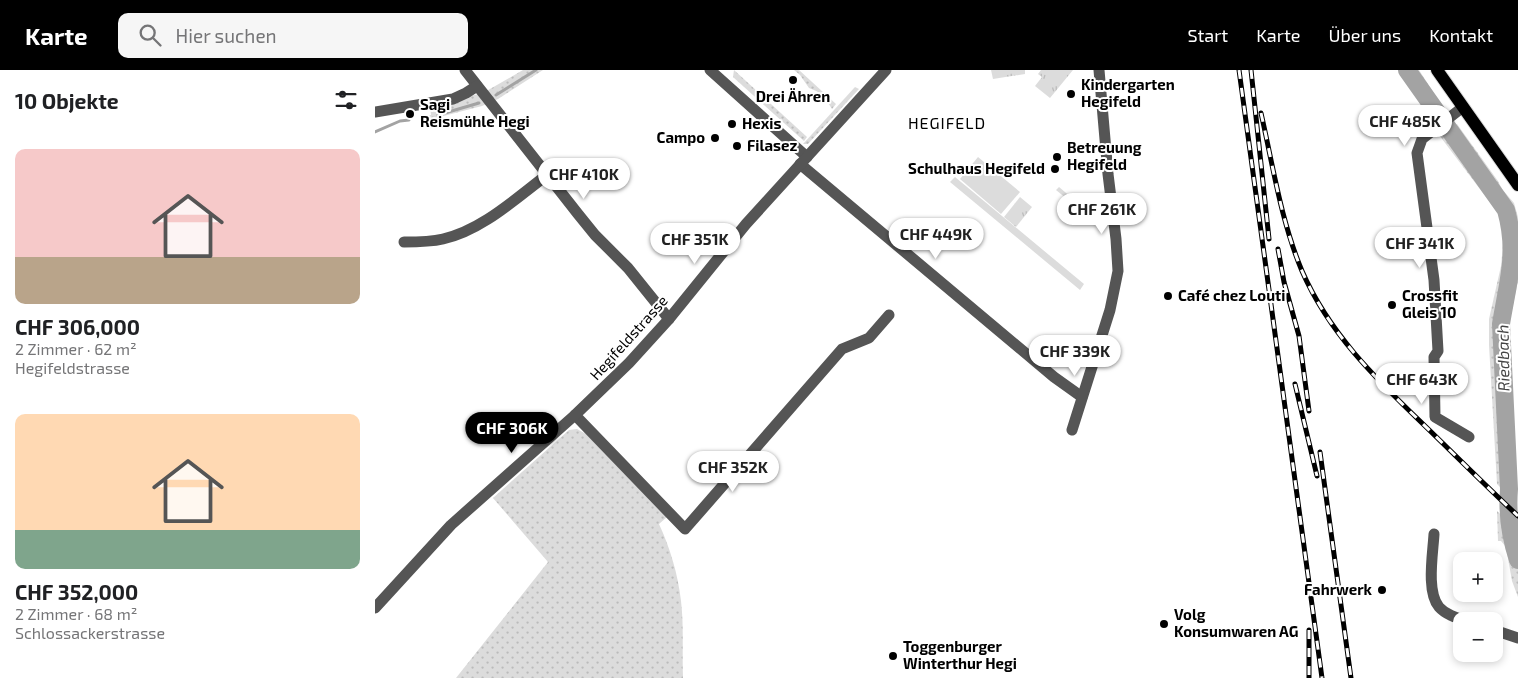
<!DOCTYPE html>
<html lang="de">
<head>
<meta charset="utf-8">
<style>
  body { margin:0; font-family:"Exo 2",sans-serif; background:#f6f6f6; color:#202124; height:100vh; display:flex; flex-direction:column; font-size:19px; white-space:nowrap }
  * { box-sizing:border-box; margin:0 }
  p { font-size:16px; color:#757577 }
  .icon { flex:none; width:28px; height:28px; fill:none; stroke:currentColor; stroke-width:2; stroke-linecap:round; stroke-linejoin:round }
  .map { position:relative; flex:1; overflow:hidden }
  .panel { display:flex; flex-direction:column; background:#fff; width:375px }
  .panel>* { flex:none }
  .controls { position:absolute; left:1078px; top:482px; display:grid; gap:10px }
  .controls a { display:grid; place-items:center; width:50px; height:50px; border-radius:10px; background:#fff; box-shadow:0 2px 8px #0003; font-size:25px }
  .price { position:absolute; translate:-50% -42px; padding:0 11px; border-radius:18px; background:#fff; color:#222; font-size:16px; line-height:32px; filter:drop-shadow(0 1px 2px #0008) }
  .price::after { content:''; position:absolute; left:50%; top:30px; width:15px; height:11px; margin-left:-8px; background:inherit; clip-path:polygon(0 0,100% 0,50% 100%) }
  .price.current { background:#000; color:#fff }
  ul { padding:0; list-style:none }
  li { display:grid; align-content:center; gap:10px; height:265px; padding:0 15px }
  li span { display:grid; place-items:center; height:155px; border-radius:10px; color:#555 }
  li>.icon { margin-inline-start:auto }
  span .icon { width:90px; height:90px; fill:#fffc; stroke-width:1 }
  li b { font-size:21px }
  h2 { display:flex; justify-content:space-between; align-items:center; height:60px; padding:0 15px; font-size:21px }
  header { display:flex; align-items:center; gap:30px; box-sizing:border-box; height:70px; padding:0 25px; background:#000; color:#fff }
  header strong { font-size:24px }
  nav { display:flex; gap:28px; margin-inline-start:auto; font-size:18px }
  .search { width:350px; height:45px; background:#f6f6f6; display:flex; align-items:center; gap:12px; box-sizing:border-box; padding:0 18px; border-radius:10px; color:#757577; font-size:19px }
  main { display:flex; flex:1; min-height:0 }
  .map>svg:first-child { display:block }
  .grass { fill:url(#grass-dots) }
  .park { fill:url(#park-tufts) }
  .garden { fill:#dcdcdc }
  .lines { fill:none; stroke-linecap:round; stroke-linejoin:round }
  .stream { stroke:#a3a3a3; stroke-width:3 }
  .river { stroke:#a3a3a3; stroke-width:18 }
  .major-casing { stroke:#dbdbdb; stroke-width:14 }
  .minor { stroke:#555; stroke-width:11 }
  .major { stroke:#000; stroke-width:12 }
  .rail-casing { stroke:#000; stroke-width:5 }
  .rail { stroke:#fff; stroke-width:3; stroke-dasharray:9; stroke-linecap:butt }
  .poi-dot { fill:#000; stroke:#fff; stroke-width:2 }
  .labels { text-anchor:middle; stroke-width:4; stroke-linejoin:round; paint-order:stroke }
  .poi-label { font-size:15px; font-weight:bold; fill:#000; stroke:#fff; text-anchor:start }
  .street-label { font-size:15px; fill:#000; stroke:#fff }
  .neighbourhood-label { font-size:16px; letter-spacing:1px; fill:#000; stroke:#fff }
  .water-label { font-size:16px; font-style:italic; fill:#444; stroke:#fff }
</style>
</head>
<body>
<header>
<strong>Karte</strong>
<div class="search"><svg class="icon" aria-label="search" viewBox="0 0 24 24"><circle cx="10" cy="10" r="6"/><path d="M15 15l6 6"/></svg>Hier suchen</div>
<nav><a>Start</a><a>Karte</a><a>Über uns</a><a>Kontakt</a></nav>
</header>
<main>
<section class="panel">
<h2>10 Objekte<svg class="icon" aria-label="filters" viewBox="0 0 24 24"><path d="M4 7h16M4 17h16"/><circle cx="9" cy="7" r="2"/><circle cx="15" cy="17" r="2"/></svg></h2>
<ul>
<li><span style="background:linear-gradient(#f6c9c9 70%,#b9a48a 0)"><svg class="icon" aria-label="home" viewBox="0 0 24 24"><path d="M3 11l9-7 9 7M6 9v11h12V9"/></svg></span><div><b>CHF 306,000</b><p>2 Zimmer · 62 m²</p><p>Hegifeldstrasse</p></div></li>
<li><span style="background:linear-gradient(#ffd9b3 75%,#7fa58c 0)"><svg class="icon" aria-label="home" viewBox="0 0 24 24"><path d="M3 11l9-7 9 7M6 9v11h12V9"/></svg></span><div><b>CHF 352,000</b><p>2 Zimmer · 68 m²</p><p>Schlossackerstrasse</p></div></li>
</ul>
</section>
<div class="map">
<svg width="1143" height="608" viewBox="0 0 1143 608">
  <defs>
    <pattern id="grass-dots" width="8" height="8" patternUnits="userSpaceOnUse" patternTransform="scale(1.25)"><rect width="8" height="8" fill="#dcdcdc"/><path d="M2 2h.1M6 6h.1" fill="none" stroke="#bbb" stroke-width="1.8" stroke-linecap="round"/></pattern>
    <pattern id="park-tufts" width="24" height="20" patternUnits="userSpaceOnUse" patternTransform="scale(1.25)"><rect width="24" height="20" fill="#dcdcdc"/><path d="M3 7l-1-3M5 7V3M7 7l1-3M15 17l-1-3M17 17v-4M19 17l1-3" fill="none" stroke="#bbb"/></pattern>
  </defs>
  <rect width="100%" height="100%" fill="#fff"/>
  <!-- grass -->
  <g class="grass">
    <path d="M 148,0 L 168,0 L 123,29 L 107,36 L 53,50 L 50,49 L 49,46 L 56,45 L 55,35 L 108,23 Z"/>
    <path d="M 359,0 L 432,67 L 429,71 L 358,7 Z"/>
    <path d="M 419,0 L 424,0 L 461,34 L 457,39 L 450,28 L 446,23 L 434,18 L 425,5 Z"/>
    <path d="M 1023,0 L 1044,0 L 1069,39 L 1060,46 L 1056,45 Z"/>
    <path d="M 480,17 L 484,19 L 433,74 L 428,74 Z"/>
    <path d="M 1082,54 L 1123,111 L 1127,119 L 1139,133 L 1143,147 L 1143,211 L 1134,254 L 1134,272 L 1142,419 L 1142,434 L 1122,414 L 1114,275 L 1114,249 L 1126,196 L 1129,164 L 1123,143 L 1064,65 Z"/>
    <path d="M 202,359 L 211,364 L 292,447 L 284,454 C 295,478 303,504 306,531 C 309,556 307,583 308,608 L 81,608 L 173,492 L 118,428 L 194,360 Z"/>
    <path d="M 1122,441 L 1142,460 L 1138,447 L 1143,452 L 1143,527 L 1137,511 L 1131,477 L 1126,471 L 1123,471 Z"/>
  </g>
  <!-- park -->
  <g class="park">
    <path d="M 616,0 L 650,0 L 650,4 L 618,9 Z"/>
    <path d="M 666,0 L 698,0 L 675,28 L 660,16 L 667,7 L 663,4 Z"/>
    <path d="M 645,127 L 657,137 L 641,157 L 629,147 Z"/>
  </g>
  <!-- garden -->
  <g class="garden">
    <path d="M 603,87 L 645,122 L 626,144 L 585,109 Z"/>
    <path d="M 580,107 L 709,214 L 705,220 L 575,112 Z"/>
    <path d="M 684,117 L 716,144 L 718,143 L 725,149 L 721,155 L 713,148 L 714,147 L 681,120 Z"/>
  </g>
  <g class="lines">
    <!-- stream -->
    <g class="stream">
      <path d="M 121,25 L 161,0"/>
      <path d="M 63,45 L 104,33"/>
      <path d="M 0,62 L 25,51 L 34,50"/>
    </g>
    <!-- river -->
    <path class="river" d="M 1032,0 L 1131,140 C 1143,183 1133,211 1126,254 L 1134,419 C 1132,444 1135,466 1143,490"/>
    <defs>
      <path id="major" d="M 1062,0 L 1143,115"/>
    </defs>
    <!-- major casing -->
    <use href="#major" class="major-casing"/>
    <!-- minor -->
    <g class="minor">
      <path d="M 90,0 L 203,144 L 220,165 L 253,198 L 294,249"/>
      <path d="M 335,0 L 432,87"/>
      <path d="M 1088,37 L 1047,69 L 1042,83 L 1059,210 L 1063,281 L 1059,287 L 1060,347 L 1094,367"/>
      <path d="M 0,42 L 78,29 L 91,23 L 102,16"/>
      <path d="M 425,94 L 679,307 L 707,327"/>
      <path d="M 29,172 C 42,172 55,172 68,169 C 107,160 140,129 172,105"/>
      <path d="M 200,345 L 310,459 L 467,279 L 494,268 L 514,245"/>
      <path d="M 697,360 L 735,240 L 743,201 L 741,169 L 733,104 L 724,0"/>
      <path d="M 1059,464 C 1058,483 1051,522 1064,537 C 1071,545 1082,548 1092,551"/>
      <path d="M 0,538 L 76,455 L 200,345 L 254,293 L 294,249 L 371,154 L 511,0"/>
      <path d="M 1119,560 L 1143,568"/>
    </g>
    <!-- major -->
    <use href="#major" class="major"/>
    <defs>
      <g id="rail">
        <path d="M 864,0 L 947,608"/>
        <path d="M 876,0 L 894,169"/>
        <path d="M 886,43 C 898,96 906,151 927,201 C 954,263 1000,308 1048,354 C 1080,385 1111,416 1143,446"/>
        <path d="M 903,179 L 909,212 L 924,266 L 934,341"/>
        <path d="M 920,314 L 942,406"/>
        <path d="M 945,382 L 976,608"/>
        <path d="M 934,560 L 934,608"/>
      </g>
    </defs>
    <!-- rail casing -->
    <use href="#rail" class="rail-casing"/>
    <!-- rail -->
    <use href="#rail" class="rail"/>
  </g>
  <!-- markers -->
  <g class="poi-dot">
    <circle cx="418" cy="10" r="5"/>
    <circle cx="696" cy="24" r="5"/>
    <circle cx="35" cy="44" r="5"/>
    <circle cx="357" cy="54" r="5"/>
    <circle cx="340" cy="68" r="5"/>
    <circle cx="362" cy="76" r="5"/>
    <circle cx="682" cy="87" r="5"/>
    <circle cx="680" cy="99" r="5"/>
    <circle cx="793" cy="226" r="5"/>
    <circle cx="1017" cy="235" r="5"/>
    <circle cx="1007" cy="520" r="5"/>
    <circle cx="789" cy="554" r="5"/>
    <circle cx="518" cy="586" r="5"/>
  </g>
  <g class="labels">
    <!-- poi labels -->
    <g class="poi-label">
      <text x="706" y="20">Kindergarten<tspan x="706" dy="17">Hegifeld</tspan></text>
      <text x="418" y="32" text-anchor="middle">Drei Ähren</text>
      <text x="45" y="40">Sagi<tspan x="45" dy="17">Reismühle Hegi</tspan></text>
      <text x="367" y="59">Hexis</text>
      <text x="330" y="73" text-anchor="end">Campo</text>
      <text x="372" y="81">Filasez</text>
      <text x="692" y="83">Betreuung<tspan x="692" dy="17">Hegifeld</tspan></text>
      <text x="670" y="104" text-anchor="end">Schulhaus Hegifeld</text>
      <text x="803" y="231">Café chez Louti</text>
      <text x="1027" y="231">Crossfit<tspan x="1027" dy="17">Gleis 10</tspan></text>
      <text x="997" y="525" text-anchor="end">Fahrwerk</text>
      <text x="799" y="550">Volg<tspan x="799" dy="17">Konsumwaren AG</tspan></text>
      <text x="528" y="582">Toggenburger<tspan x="528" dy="17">Winterthur Hegi</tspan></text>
    </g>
    <!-- street labels -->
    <g class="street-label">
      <text transform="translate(254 268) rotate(-48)" y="5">Hegifeldstrasse</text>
    </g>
    <!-- neighbourhood labels -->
    <g class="neighbourhood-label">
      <text x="572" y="59">HEGIFELD</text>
    </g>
    <!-- water labels -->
    <g class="water-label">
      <text transform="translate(1128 288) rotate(-91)" y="6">Riedbach</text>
    </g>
  </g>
</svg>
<div class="controls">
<a>+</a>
<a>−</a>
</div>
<b class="price" style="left:1030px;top:77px">CHF 485K</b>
<b class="price" style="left:209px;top:130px">CHF 410K</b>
<b class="price" style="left:727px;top:165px">CHF 261K</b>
<b class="price" style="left:561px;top:190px">CHF 449K</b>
<b class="price" style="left:320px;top:195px">CHF 351K</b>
<b class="price" style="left:1045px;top:199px">CHF 341K</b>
<b class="price" style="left:700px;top:307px">CHF 339K</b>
<b class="price" style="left:1047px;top:335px">CHF 643K</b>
<b class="price current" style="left:137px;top:384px">CHF 306K</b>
<b class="price" style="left:358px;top:423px">CHF 352K</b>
</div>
</main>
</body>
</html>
